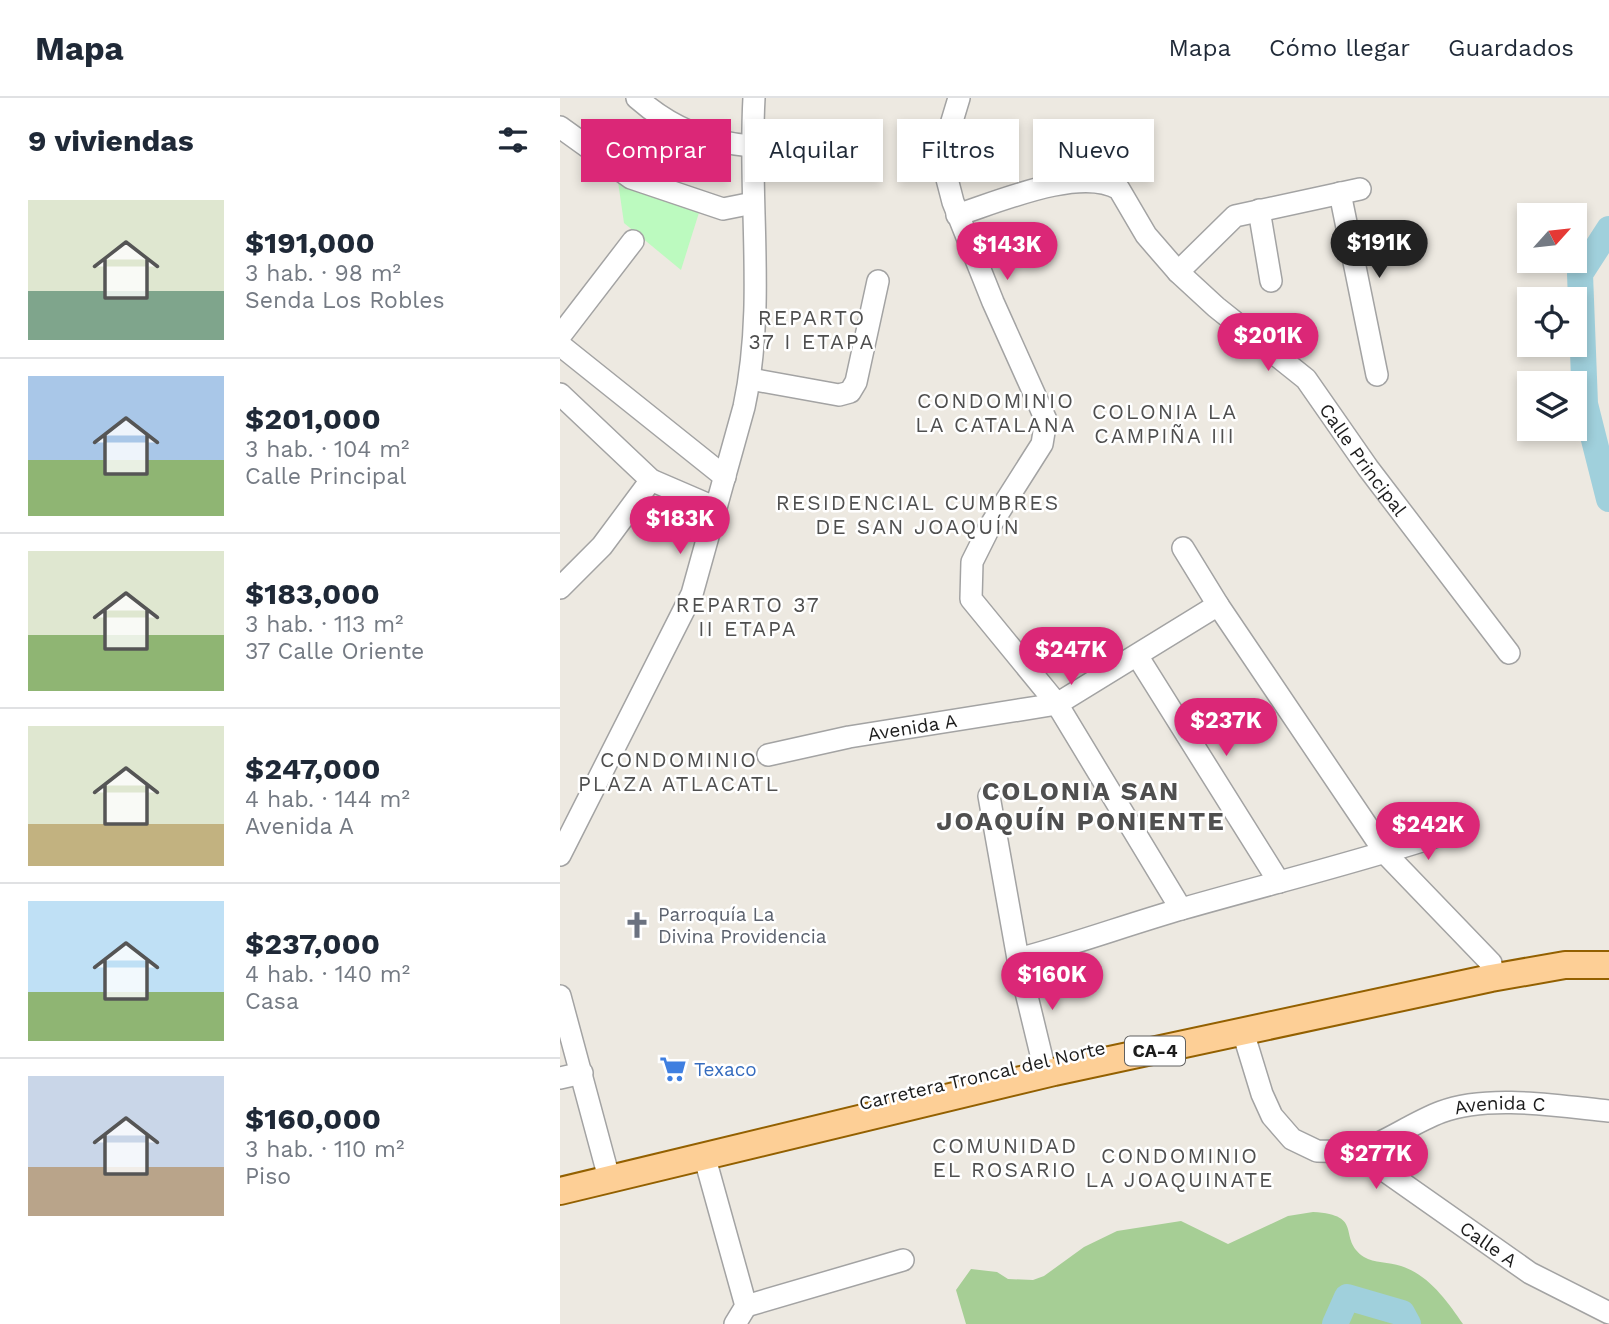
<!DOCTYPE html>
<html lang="es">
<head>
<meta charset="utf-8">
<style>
  body { margin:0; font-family:"Work Sans",sans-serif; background:#f6f6f7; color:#1f2937; height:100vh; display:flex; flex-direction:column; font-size:26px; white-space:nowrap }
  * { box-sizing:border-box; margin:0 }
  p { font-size:23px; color:#747a83 }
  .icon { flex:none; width:38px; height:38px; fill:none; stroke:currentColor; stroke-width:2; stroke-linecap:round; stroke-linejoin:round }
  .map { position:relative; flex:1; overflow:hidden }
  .panel { display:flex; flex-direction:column; background:#fff; width:560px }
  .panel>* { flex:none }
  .top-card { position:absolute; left:21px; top:21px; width:665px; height:63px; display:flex; gap:14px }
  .needle { width:46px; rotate:63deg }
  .fabs { position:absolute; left:957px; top:105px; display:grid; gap:14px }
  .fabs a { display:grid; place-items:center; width:70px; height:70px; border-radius:0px; background:#fff; box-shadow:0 4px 10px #0003; font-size:35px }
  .price { position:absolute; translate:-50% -60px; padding:0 16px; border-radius:24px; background:#db2777; color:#fff; font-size:23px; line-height:46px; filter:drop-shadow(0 2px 4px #0008) }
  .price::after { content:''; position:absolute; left:50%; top:42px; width:21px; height:16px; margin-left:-10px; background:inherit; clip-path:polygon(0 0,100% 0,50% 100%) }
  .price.selected { background:#222; color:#fff }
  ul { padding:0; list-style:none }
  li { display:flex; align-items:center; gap:21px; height:175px; padding:0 28px }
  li+li { border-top:2px solid #e0e1e3 }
  li span { display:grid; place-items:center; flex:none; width:196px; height:140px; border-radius:0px; color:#555 }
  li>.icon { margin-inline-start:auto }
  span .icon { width:84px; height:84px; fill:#fffc; stroke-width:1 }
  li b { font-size:30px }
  h2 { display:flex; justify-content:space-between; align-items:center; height:84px; padding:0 28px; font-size:30px }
  .chip { padding:0 24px; border-radius:0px; background:#fff; box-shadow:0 4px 10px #0003; font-size:24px; line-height:63px }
  .chip.selected { background:#db2777; color:#fff }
  header { display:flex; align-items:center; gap:42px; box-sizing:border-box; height:98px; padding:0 35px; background:#fff; border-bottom:2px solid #e0e1e3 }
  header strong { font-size:33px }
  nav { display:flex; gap:38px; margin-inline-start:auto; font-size:24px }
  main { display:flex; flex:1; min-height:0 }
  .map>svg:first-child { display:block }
  .forest { fill:#a6ce95 }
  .park { fill:#bcfabf }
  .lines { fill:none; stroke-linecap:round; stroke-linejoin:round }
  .river { stroke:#a0d0dc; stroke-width:26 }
  .minor-casing { stroke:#a3a3a3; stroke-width:24 }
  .major-casing { stroke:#936000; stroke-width:30 }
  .minor { stroke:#fff; stroke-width:21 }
  .major { stroke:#fdcf96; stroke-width:26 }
  .labels { text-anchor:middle; stroke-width:5; stroke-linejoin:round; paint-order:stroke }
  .shield { fill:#fff; stroke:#606060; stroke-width:2 }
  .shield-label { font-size:18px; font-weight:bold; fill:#1c1c1c }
  .street-label { font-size:19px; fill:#1c1c1c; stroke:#fff }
  .worship-label { font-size:19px; fill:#5b616d; stroke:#fff; text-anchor:start }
  .shop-label { font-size:19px; fill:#366cbe; stroke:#fff; text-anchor:start }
  .neighbourhood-label { font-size:21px; letter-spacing:2px; fill:#4f4f4f; stroke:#fff }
  .district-label { font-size:26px; font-weight:bold; letter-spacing:2px; fill:#4f4f4f; stroke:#fff }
</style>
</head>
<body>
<header>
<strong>Mapa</strong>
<nav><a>Mapa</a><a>Cómo llegar</a><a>Guardados</a></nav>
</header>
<main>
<section class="panel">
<h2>9 viviendas<svg class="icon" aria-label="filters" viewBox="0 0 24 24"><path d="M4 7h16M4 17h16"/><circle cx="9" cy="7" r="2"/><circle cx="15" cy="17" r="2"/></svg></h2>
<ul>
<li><span style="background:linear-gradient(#dfe7d0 65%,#7fa58c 0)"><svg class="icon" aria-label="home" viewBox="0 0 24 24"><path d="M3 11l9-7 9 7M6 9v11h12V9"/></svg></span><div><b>$191,000</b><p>3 hab. · 98 m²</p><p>Senda Los Robles</p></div></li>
<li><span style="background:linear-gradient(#a9c7e8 60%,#8fb573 0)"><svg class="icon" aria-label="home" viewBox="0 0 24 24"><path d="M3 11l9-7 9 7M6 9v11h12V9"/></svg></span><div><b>$201,000</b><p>3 hab. · 104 m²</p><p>Calle Principal</p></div></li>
<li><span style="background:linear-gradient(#dfe7d0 60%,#8fb573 0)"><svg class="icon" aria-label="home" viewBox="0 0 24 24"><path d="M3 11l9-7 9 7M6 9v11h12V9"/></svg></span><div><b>$183,000</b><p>3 hab. · 113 m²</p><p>37 Calle Oriente</p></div></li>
<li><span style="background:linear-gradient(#dfe7d0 70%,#c2b280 0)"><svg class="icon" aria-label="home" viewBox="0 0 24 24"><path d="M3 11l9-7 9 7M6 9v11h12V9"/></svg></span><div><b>$247,000</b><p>4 hab. · 144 m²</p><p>Avenida A</p></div></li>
<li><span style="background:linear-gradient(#bfe0f5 65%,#8fb573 0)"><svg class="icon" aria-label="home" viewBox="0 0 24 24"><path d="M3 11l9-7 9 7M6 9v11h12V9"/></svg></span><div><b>$237,000</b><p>4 hab. · 140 m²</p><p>Casa</p></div></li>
<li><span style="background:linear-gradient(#c9d6e8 65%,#b9a48a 0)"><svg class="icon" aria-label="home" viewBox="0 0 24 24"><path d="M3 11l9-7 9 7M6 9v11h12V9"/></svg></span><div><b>$160,000</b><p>3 hab. · 110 m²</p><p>Piso</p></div></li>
</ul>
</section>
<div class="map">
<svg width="1049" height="1226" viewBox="0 0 1049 1226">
  <rect width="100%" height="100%" fill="#ede9e1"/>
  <!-- forest -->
  <path class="forest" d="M 753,1114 C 806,1117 776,1140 804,1159 C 814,1165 829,1164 841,1168 C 869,1177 887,1203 903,1226 L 406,1226 L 396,1192 L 411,1171 L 437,1174 L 448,1181 L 473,1182 L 484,1178 L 524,1149 L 557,1133 L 621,1123 L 668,1146 L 728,1118 Z"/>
  <!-- park -->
  <path class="park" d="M 57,77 L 142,105 L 121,172 L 64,125 Z"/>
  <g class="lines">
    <!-- river -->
    <g class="river">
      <path d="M 1049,131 L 1020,176 L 1025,306 L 1049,401"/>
      <path d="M 775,1226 L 787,1199 L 842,1215 L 848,1226"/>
    </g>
    <defs>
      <g id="minor">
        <path d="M 77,0 C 111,30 146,44 191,48"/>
        <path d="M 399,0 L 386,43 L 386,77 L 393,104 L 433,204 L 486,322 L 482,346 L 430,428 L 412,464 L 411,501 L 497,606 L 621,811"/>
        <path d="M 0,29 L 71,80 L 163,111 L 193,105"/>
        <path d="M 780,95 L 817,277"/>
        <path d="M 699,112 L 711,183"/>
        <path id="s1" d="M 397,117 C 438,104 520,68 559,91 L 586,137 L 618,174 L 656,209 L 746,281 L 808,370 L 949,555"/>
        <path d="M 618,174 L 675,118 L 800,91"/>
        <path d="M 0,238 L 73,143"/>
        <path d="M 0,247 L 165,379"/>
        <path d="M 190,281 L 279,297 L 290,294 L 296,284 L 318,183"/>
        <path d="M 0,296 L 91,382 L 156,410"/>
        <path d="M 623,450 L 658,507 L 826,756 L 931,865"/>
        <path d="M 0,490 L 42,448 L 91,382"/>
        <path d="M 578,559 L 719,784"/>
        <path id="s2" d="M 208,657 L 289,639 L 497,606 L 658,507"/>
        <path d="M 429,698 L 458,861 L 486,977"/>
        <path d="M 0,757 L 132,496 L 184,309 C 206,207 188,103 194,0"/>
        <path d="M 458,861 C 515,846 569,826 625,810 C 716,784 807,762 896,732"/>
        <path d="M 0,898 L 49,1080"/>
        <path id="s3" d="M 683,934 L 702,996 L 712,1018 L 732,1041 L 757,1053 L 798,1054 L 970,1175 L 1049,1215"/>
        <path d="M 0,980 L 22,975"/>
        <path id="s4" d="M 798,1054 C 827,1044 852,1025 881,1014 C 928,996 999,1008 1049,1013"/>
        <path d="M 144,1057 L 186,1208 L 175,1226"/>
        <path d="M 186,1208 L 343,1162"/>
      </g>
      <path id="major" d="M 0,1093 L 494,974 L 931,880 L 1005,867 L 1049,867"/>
    </defs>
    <!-- minor casing -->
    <use href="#minor" class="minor-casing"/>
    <!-- major casing -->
    <use href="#major" class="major-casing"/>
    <!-- minor -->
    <use href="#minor" class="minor"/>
    <!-- major -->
    <use href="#major" class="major"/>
  </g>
  <!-- icons -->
  <defs>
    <symbol id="church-bare" viewBox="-9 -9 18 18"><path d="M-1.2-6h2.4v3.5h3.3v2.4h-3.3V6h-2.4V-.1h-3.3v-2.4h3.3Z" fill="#6b7280" stroke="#fff" stroke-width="2.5" paint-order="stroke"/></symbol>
    <symbol id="supermarket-bare" viewBox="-9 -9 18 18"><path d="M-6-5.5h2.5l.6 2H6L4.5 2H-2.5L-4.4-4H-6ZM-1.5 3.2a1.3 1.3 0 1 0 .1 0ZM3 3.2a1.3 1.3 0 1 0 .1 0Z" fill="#3f7fe0" stroke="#fff" stroke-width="2.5" paint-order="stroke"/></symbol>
  </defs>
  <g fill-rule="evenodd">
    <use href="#church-bare" x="58" y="808" width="38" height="38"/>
    <use href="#supermarket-bare" x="94" y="952" width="38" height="38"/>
  </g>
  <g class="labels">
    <!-- shield labels -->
    <rect class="shield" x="565" y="938.5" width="60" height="29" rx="5"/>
    <g class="shield-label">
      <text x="595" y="959">CA-4</text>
    </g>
    <!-- street labels -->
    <g class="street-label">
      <text dy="7" stroke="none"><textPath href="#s1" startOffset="536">Calle Principal</textPath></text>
      <text dy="7" stroke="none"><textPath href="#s2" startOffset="147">Avenida A</textPath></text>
      <text transform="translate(422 977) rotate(-13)" y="7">Carretera Troncal del Norte</text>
      <text dy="7" stroke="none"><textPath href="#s4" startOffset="152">Avenida C</textPath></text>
      <text dy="7" stroke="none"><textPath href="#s3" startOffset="348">Calle A</textPath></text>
    </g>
    <!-- worship labels -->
    <g class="worship-label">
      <text x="98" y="823">Parroquía La<tspan x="98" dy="22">Divina Providencia</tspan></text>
    </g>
    <!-- shop labels -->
    <g class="shop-label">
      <text x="134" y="978">Texaco</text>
    </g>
    <!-- neighbourhood labels -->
    <g class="neighbourhood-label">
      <text x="252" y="227">REPARTO<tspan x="252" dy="24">37 I ETAPA</tspan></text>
      <text x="436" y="310">CONDOMINIO<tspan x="436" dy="24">LA CATALANA</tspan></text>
      <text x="605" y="321">COLONIA LA<tspan x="605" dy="24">CAMPIÑA III</tspan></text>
      <text x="358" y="412">RESIDENCIAL CUMBRES<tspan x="358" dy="24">DE SAN JOAQUÍN</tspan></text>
      <text x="188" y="514">REPARTO 37<tspan x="188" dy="24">II ETAPA</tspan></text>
      <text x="119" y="669">CONDOMINIO<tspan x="119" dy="24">PLAZA ATLACATL</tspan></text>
      <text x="445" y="1055">COMUNIDAD<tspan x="445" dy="24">EL ROSARIO</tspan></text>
      <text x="620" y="1065">CONDOMINIO<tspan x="620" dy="24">LA JOAQUINATE</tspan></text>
    </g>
    <!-- district labels -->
    <g class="district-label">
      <text x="521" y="702">COLONIA SAN<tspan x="521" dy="30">JOAQUÍN PONIENTE</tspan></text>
    </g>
  </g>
</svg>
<div class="fabs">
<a><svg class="needle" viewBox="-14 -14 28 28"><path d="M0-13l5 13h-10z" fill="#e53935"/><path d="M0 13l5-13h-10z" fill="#747a83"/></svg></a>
<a><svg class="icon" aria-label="locate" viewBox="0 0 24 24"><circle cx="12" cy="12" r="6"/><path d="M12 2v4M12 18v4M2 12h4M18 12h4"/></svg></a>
<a><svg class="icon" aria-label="layers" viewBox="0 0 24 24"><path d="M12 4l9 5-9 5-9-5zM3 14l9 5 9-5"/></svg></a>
</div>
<b class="price selected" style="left:819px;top:182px">$191K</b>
<b class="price" style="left:447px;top:184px">$143K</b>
<b class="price" style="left:708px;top:275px">$201K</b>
<b class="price" style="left:120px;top:458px">$183K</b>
<b class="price" style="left:511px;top:589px">$247K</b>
<b class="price" style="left:666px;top:660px">$237K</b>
<b class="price" style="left:868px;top:764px">$242K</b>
<b class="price" style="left:492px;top:914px">$160K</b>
<b class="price" style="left:816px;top:1093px">$277K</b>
<div class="top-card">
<a class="chip selected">Comprar</a>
<a class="chip">Alquilar</a>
<a class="chip">Filtros</a>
<a class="chip">Nuevo</a>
</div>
</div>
</main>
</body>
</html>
